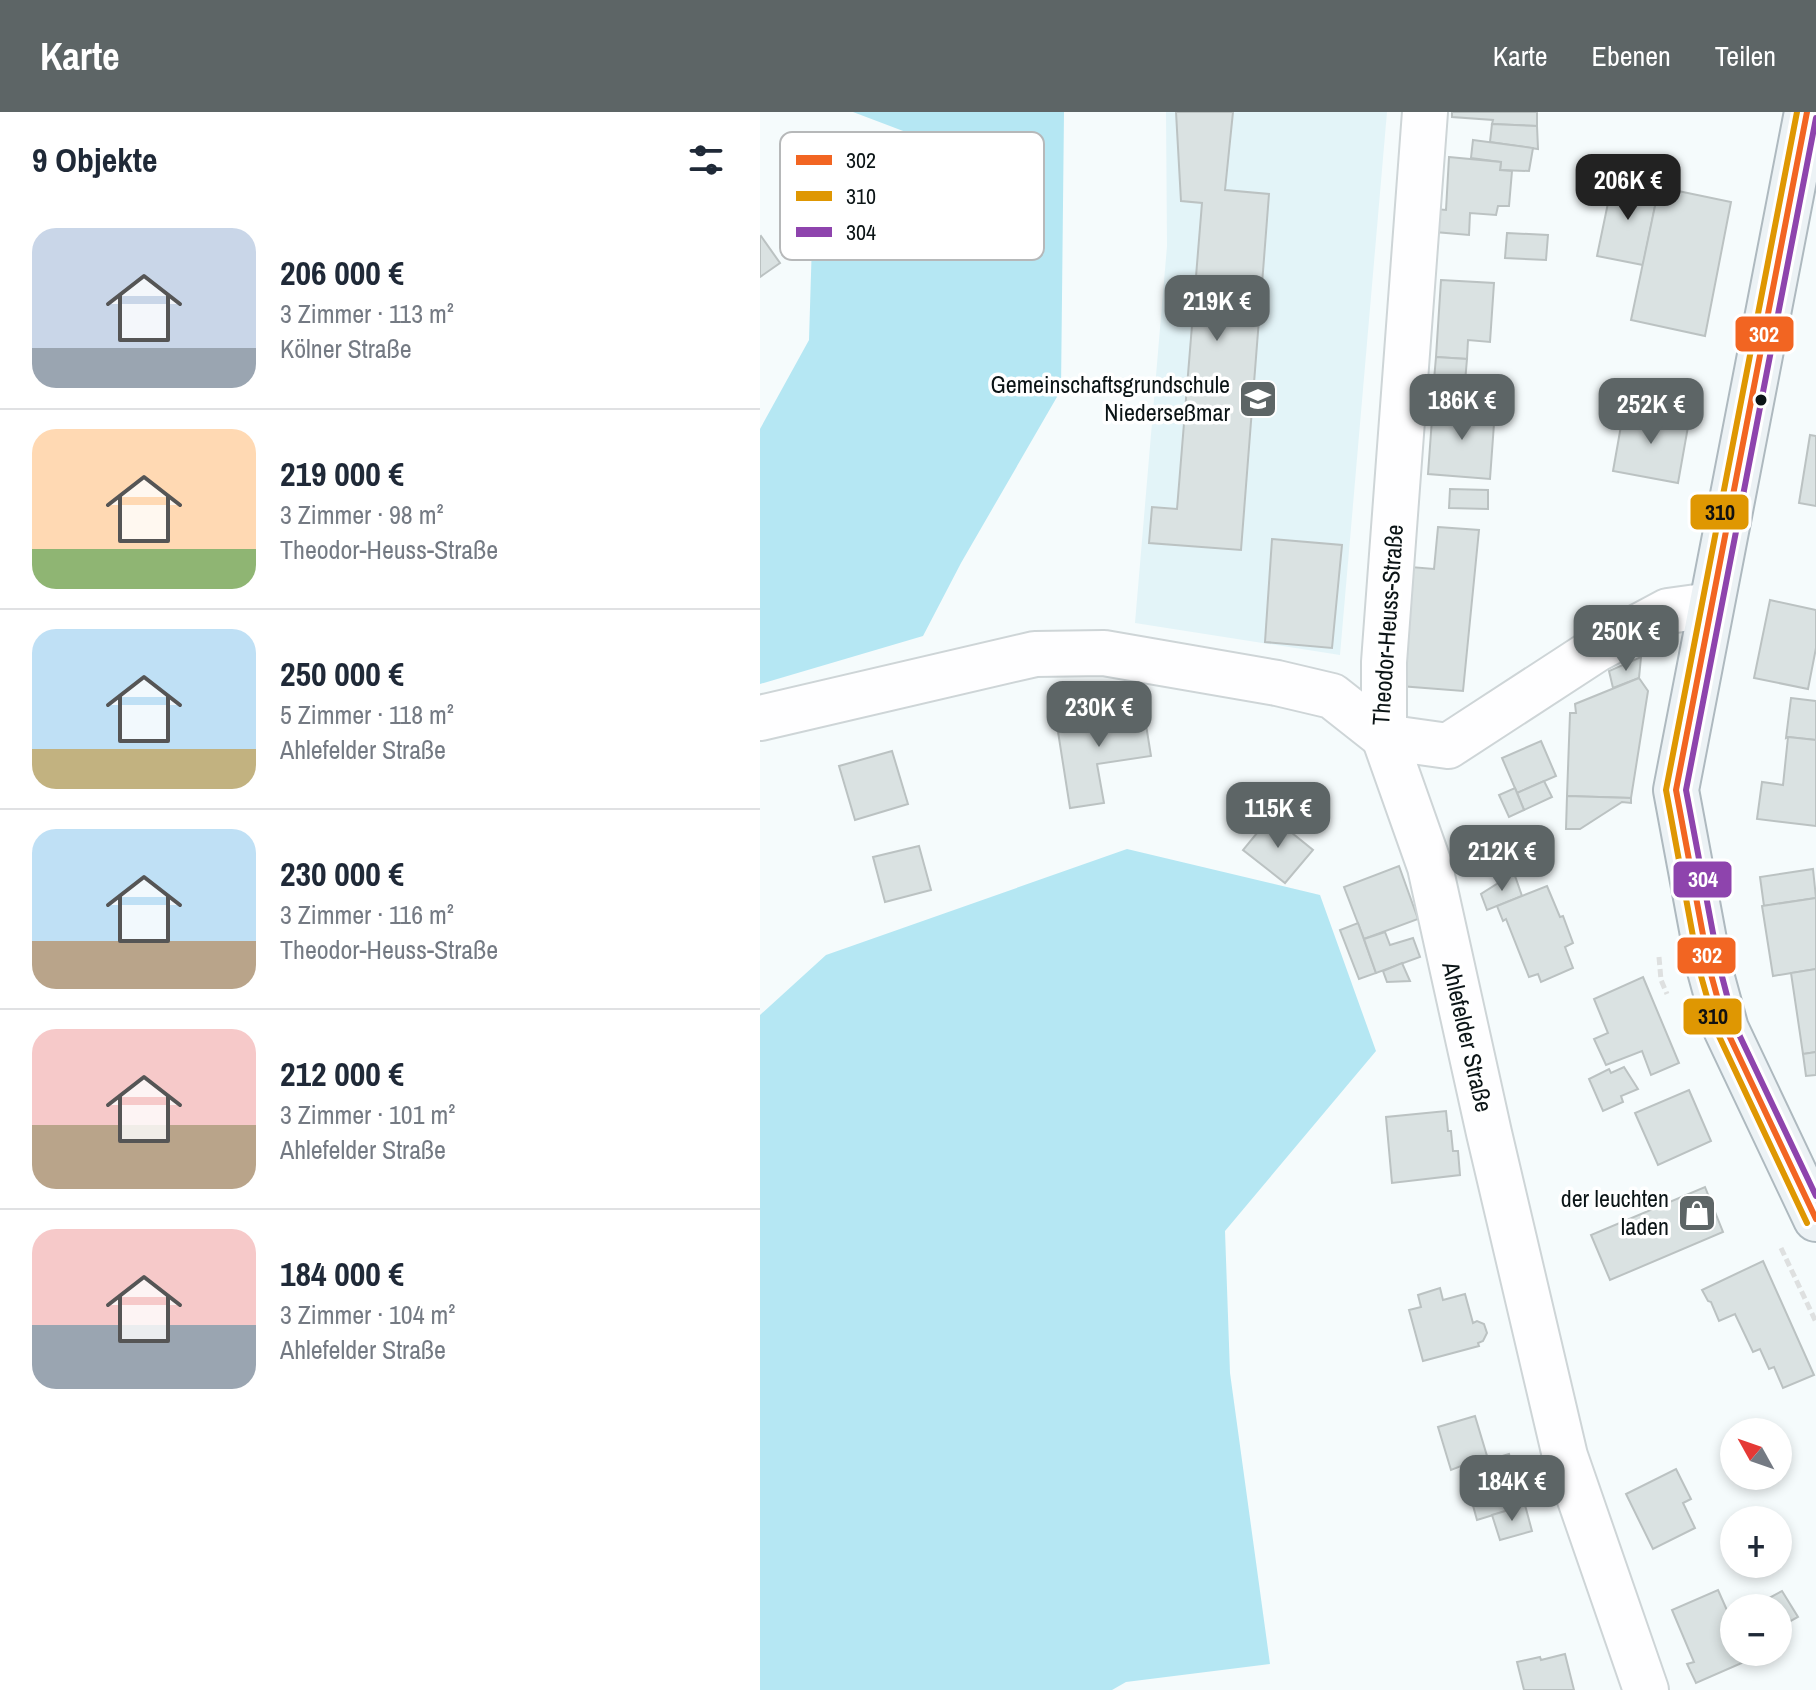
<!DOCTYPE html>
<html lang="de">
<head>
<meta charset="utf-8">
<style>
  body { margin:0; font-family:"Archivo Narrow",sans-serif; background:#f2f2f3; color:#1f2937; height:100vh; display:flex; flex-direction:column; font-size:30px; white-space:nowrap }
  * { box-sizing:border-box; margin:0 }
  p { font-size:26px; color:#747a83 }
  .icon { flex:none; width:44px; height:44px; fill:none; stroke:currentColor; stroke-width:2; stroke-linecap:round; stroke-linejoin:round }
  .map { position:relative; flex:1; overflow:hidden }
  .drawer { display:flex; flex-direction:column; background:#fff; width:760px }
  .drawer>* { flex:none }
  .needle { width:52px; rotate:310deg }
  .fabs { position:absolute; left:960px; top:1306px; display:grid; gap:16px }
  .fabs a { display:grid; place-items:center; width:72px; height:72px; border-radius:50%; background:#fff; box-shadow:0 4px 12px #0003; font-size:40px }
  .price { position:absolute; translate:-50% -68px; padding:0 18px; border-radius:16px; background:#5d6566; color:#fff; font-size:26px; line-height:52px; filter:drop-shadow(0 2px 4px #0008) }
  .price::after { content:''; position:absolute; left:50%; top:48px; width:24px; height:18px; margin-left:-12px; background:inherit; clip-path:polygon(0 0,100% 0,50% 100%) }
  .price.selected { background:#222; color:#fff }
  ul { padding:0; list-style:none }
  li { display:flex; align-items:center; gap:24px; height:200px; padding:0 32px }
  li+li { border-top:2px solid #e0e1e3 }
  li span { display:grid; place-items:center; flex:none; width:224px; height:160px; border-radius:24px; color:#555 }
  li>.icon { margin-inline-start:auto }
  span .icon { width:96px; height:96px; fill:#fffc; stroke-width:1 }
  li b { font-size:34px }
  h2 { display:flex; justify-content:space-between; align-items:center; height:96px; padding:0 32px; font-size:34px }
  header { display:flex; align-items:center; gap:48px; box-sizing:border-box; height:112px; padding:0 40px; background:#5d6566; color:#fff }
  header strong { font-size:38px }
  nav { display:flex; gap:44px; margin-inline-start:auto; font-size:28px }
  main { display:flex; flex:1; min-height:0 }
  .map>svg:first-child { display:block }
  .built { fill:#e3f4f8 }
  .green { fill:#b5e7f3 }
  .building { fill:#dae2e2; stroke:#bbc2c2; stroke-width:2 }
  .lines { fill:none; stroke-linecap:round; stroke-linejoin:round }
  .street-casing { stroke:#ced5d7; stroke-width:48 }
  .primary-casing { stroke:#aeb9bf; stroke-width:48 }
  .path { stroke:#dee0e0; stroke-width:5; stroke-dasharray:8 4; stroke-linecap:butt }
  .street { stroke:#fefeff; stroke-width:44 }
  .primary { stroke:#ecf2f5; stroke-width:44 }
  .bus-1-casing { stroke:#fff; stroke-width:12 }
  .bus-2-casing { stroke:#fff; stroke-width:12 }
  .bus-3-casing { stroke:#fff; stroke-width:12 }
  .bus-1 { stroke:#f26522; stroke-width:6 }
  .bus-2 { stroke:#df9702; stroke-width:6 }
  .bus-3 { stroke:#8e44ad; stroke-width:6 }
  .bus-dot { fill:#0b1416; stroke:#fff; stroke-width:3 }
  .labels { text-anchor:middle; stroke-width:7; stroke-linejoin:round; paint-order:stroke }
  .poi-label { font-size:24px; fill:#0b1416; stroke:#fff; text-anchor:end }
  .street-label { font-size:24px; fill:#0b1416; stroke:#fff }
  .key { fill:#fff; stroke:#b6b8b9; stroke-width:2 }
  .key-label { font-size:22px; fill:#0b1416 }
  .line-badge { stroke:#fff; stroke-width:3 }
  .badge-label { font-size:22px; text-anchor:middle; font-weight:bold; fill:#fff }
  .pale-badge-label { font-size:22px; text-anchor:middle; font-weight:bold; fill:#111 }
</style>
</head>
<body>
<header>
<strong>Karte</strong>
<nav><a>Karte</a><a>Ebenen</a><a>Teilen</a></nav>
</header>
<main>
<section class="drawer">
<h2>9 Objekte<svg class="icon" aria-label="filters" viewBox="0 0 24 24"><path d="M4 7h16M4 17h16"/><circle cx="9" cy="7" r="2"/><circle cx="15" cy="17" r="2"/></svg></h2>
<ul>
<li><span style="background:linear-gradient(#c9d6e8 75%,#9aa5b1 0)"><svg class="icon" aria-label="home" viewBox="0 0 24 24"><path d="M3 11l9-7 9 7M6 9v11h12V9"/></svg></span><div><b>206 000 €</b><p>3 Zimmer · 113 m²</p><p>Kölner Straße</p></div></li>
<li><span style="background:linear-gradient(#ffd9b3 75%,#8fb573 0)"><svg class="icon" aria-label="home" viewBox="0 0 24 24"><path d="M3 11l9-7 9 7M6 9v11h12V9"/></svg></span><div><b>219 000 €</b><p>3 Zimmer · 98 m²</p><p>Theodor-Heuss-Straße</p></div></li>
<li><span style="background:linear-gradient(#bfe0f5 75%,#c2b280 0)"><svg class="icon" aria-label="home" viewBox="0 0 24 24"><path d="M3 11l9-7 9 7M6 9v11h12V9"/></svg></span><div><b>250 000 €</b><p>5 Zimmer · 118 m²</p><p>Ahlefelder Straße</p></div></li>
<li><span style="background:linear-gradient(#bfe0f5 70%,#b9a48a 0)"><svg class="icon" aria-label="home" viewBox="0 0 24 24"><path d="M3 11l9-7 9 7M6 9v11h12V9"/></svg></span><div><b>230 000 €</b><p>3 Zimmer · 116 m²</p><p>Theodor-Heuss-Straße</p></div></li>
<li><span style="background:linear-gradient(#f6c9c9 60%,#b9a48a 0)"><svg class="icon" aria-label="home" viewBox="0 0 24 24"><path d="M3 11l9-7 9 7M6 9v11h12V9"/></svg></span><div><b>212 000 €</b><p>3 Zimmer · 101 m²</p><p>Ahlefelder Straße</p></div></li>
<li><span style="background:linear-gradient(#f6c9c9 60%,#9aa5b1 0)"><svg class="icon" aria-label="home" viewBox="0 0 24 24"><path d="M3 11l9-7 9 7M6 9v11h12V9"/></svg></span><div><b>184 000 €</b><p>3 Zimmer · 104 m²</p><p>Ahlefelder Straße</p></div></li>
</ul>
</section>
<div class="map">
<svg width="1056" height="1578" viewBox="0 0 1056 1578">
  <rect width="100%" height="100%" fill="#f5fbfc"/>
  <!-- built -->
  <path class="built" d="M 406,0 L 627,0 L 580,543 L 375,511 L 407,134 Z"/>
  <!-- green -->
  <g class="green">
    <path d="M 93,0 L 304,0 L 301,278 L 201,451 L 163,524 L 0,572 L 0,317 L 49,228 L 54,64 L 94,58 L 159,25 Z"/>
    <path d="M 367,737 L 560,783 L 616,939 L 465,1119 L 470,1261 L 510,1552 L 366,1570 L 352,1578 L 0,1578 L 0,903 L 66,843 Z"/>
  </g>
  <!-- building -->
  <g class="building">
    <path d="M 416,0 L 473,0 L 465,78 L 509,82 L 501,185 L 507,186 L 505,208 L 499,207 L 481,438 L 389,431 L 392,395 L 417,397 L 442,91 L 421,89 Z"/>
    <path d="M 692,0 L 777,0 L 777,14 L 732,12 L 733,8 L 692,5 Z"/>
    <path d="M 732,12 L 777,14 L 778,37 L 730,30 Z"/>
    <path d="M 713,28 L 773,36 L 769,59 L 740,58 L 741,50 L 711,46 Z"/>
    <path d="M 689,45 L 741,50 L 740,58 L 752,59 L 749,94 L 738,94 L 736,103 L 710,101 L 709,123 L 675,120 L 676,97 L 686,98 Z"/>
    <path d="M 853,67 L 899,75 L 883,153 L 837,144 Z"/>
    <path d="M 899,75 L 971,90 L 945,224 L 871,208 Z"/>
    <path d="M 747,121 L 788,123 L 786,148 L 745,146 Z"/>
    <path d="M 1,124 L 20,151 L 0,165 L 0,125 Z"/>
    <path d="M 681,168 L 734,171 L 730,230 L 708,228 L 707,247 L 676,245 Z"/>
    <path d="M 676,245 L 707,247 L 705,270 L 674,268 Z"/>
    <path d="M 673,293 L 735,298 L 730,367 L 668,362 Z"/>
    <path d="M 864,297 L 929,309 L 918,371 L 853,359 Z"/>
    <path d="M 1050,323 L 1056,324 L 1056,394 L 1039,391 Z"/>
    <path d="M 690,377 L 728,378 L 728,397 L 689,396 Z"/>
    <path d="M 678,415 L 719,418 L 703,579 L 640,574 L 651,455 L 674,457 Z"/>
    <path d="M 512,427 L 582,433 L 572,536 L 505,530 Z"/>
    <path d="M 1010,488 L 1056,498 L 1056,536 L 1048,577 L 994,566 Z"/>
    <path d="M 881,545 L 879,566 L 853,576 L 849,559 Z"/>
    <path d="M 879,566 L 888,579 L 871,686 L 807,684 L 810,601 L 816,601 L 815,592 Z"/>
    <path d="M 1031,586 L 1056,589 L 1056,628 L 1028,625 L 1026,626 Z"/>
    <path d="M 383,594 L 391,644 L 337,652 L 344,691 L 310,696 L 296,607 Z"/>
    <path d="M 1028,625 L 1056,628 L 1056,714 L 997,707 L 1002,670 L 1023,673 Z"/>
    <path d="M 781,629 L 796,664 L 757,681 L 742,646 Z"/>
    <path d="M 132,639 L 148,692 L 95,708 L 79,654 Z"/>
    <path d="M 784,669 L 792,685 L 764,698 L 757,681 Z"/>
    <path d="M 755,676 L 764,698 L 749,705 L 739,683 Z"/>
    <path d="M 807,684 L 871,686 L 871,691 L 862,690 L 820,717 L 806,717 Z"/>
    <path d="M 511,704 L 553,738 L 525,771 L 483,738 Z"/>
    <path d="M 159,734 L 171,778 L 125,790 L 113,745 Z"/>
    <path d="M 639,754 L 658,807 L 604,827 L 584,775 Z"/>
    <path d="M 1053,757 L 1056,786 L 1004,794 L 1000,765 Z"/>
    <path d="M 754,761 L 762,784 L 727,798 L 721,782 Z"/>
    <path d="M 787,774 L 800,805 L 803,804 L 813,831 L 805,835 L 813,856 L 781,870 L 778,862 L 769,865 L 746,807 L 743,809 L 737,794 Z"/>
    <path d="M 1056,786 L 1056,857 L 1013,864 L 1002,794 Z"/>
    <path d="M 598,811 L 616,861 L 599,867 L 580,818 Z"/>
    <path d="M 625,820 L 630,833 L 653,826 L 660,845 L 616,861 L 604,827 Z"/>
    <path d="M 642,851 L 650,869 L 627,870 L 623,859 Z"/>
    <path d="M 1056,857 L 1056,940 L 1043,942 L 1031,861 Z"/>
    <path d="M 883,865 L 919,951 L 891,963 L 882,939 L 846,953 L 834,927 L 848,921 L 834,887 Z"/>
    <path d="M 1056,940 L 1056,963 L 1046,964 L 1043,942 Z"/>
    <path d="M 864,955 L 878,977 L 861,984 L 863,990 L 843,999 L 829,967 L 849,957 L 851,961 Z"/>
    <path d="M 929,978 L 951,1029 L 898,1053 L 875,1001 Z"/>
    <path d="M 686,999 L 688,1019 L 691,1019 L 693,1039 L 698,1039 L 700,1063 L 632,1071 L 626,1005 Z"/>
    <path d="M 945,1075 L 963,1120 L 850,1168 L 831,1123 Z"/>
    <path d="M 1003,1149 L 1054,1263 L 1023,1276 L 1014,1255 L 1009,1257 L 1000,1237 L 993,1240 L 975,1202 L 959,1209 L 951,1190 L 948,1189 L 942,1178 Z"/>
    <path d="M 680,1176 L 683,1188 L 705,1182 L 713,1211 L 717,1209 L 724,1212 L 727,1221 L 723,1229 L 718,1231 L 719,1234 L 663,1249 L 649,1198 L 661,1195 L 658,1183 Z"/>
    <path d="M 715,1304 L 727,1344 L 691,1358 L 678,1315 Z"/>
    <path d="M 749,1342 L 756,1368 L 762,1366 L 769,1392 L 717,1408 L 702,1354 L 727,1344 L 729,1348 Z"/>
    <path d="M 916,1357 L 931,1387 L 923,1391 L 935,1416 L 893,1437 L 866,1382 Z"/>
    <path d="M 765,1393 L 772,1419 L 740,1428 L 732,1403 Z"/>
    <path d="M 958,1478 L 974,1514 L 974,1540 L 979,1540 L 984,1550 L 936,1571 L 927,1552 L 934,1550 L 912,1498 Z"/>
    <path d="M 1022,1479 L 1038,1505 L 1018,1516 L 1018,1496 L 1000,1496 L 998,1492 Z"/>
    <path d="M 805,1542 L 814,1578 L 764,1578 L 757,1550 L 780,1545 L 781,1548 Z"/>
  </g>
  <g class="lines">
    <defs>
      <g id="street">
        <path d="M 665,0 L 624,550 L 624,625 L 670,755 L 729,1021 L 805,1344 L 886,1578"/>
        <path d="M 0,606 L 275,542 L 344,541 L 517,571 L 572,584 L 624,625"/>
        <path d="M 624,625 L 688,634 L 837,537 L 908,499 L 951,493"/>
      </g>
      <path id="primary" d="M 1047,0 L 916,678 L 949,855 L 966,917 L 1056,1107"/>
    </defs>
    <!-- street casing -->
    <use href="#street" class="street-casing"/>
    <!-- primary casing -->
    <use href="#primary" class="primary-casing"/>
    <!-- path -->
    <g class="path">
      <path d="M 899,845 L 901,868 L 907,882"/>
      <path d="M 1021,1136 L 1056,1210"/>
    </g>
    <!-- street -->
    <use href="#street" class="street"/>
    <!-- primary -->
    <use href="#primary" class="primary"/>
    <defs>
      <path id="bus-1" d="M 1047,0 L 916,678 L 949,855 L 966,917 L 1056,1107"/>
      <path id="bus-2" d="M 1037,0 L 906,678 L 939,857 L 957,920 L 1047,1111"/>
      <path id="bus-3" d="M 1056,6 L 926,678 L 959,853 L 975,914 L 1056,1084"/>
    </defs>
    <!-- bus-1 casing -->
    <use href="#bus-1" class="bus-1-casing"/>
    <!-- bus-2 casing -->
    <use href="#bus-2" class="bus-2-casing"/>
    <!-- bus-3 casing -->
    <use href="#bus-3" class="bus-3-casing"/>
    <!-- bus-1 -->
    <use href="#bus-1" class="bus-1"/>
    <!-- bus-2 -->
    <use href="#bus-2" class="bus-2"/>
    <!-- bus-3 -->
    <use href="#bus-3" class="bus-3"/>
  </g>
  <!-- icons -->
  <defs>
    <symbol id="school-square" viewBox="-11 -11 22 22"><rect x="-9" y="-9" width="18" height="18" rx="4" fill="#5d6566" stroke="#fff"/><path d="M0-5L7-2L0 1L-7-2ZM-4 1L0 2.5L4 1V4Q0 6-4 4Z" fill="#fff"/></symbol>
    <symbol id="shop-square" viewBox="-11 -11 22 22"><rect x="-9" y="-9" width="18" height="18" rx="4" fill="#5d6566" stroke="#fff"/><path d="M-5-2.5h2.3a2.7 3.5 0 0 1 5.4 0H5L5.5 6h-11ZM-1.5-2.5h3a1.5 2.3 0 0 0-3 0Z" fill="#fff"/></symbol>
  </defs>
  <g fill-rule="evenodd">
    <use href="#school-square" x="476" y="265" width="44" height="44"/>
    <use href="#shop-square" x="915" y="1079" width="44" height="44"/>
  </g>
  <!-- markers -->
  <circle class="bus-dot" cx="1001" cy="288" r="7"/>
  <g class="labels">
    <!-- poi labels -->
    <g class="poi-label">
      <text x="470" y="281">Gemeinschaftsgrundschule<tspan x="470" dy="28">Niederseßmar</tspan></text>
      <text x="909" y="1095">der leuchten<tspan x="909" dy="28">laden</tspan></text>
    </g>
    <!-- street labels -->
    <g class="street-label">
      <text transform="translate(628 513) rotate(-86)" y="8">Theodor-Heuss-Straße</text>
      <text transform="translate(707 925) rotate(77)" y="8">Ahlefelder Straße</text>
    </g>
  </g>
  <!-- legend -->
  <rect x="20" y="20" width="264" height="128" rx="12" class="key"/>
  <rect x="36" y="43" width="36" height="10" fill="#f26522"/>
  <rect x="36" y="79" width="36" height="10" fill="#df9702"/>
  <rect x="36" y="115" width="36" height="10" fill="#8e44ad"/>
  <g class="key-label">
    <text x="86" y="56">302</text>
    <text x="86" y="92">310</text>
    <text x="86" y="128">304</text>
  </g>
  <g class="line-badge">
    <rect x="974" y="203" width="61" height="38" rx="8" fill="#f26522"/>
    <rect x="929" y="381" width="61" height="38" rx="8" fill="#df9702"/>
    <rect x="912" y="748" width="61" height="39" rx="8" fill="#8e44ad"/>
    <rect x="916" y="824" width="61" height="39" rx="8" fill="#f26522"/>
    <rect x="922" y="885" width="61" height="39" rx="8" fill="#df9702"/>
  </g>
  <g class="badge-label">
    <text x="1004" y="230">302</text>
    <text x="943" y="775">304</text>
    <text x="947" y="851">302</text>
  </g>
  <g class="pale-badge-label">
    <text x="960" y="408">310</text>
    <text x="953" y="912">310</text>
  </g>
</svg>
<div class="fabs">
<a><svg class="needle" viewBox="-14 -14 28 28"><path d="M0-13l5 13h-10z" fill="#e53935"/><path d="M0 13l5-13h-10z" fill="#747a83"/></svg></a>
<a>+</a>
<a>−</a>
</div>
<b class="price selected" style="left:868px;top:110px">206K €</b>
<b class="price" style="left:457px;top:231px">219K €</b>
<b class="price" style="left:702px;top:330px">186K €</b>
<b class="price" style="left:891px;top:334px">252K €</b>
<b class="price" style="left:866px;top:561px">250K €</b>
<b class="price" style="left:339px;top:637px">230K €</b>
<b class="price" style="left:518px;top:738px">115K €</b>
<b class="price" style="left:742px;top:781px">212K €</b>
<b class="price" style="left:752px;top:1411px">184K €</b>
</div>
</main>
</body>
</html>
